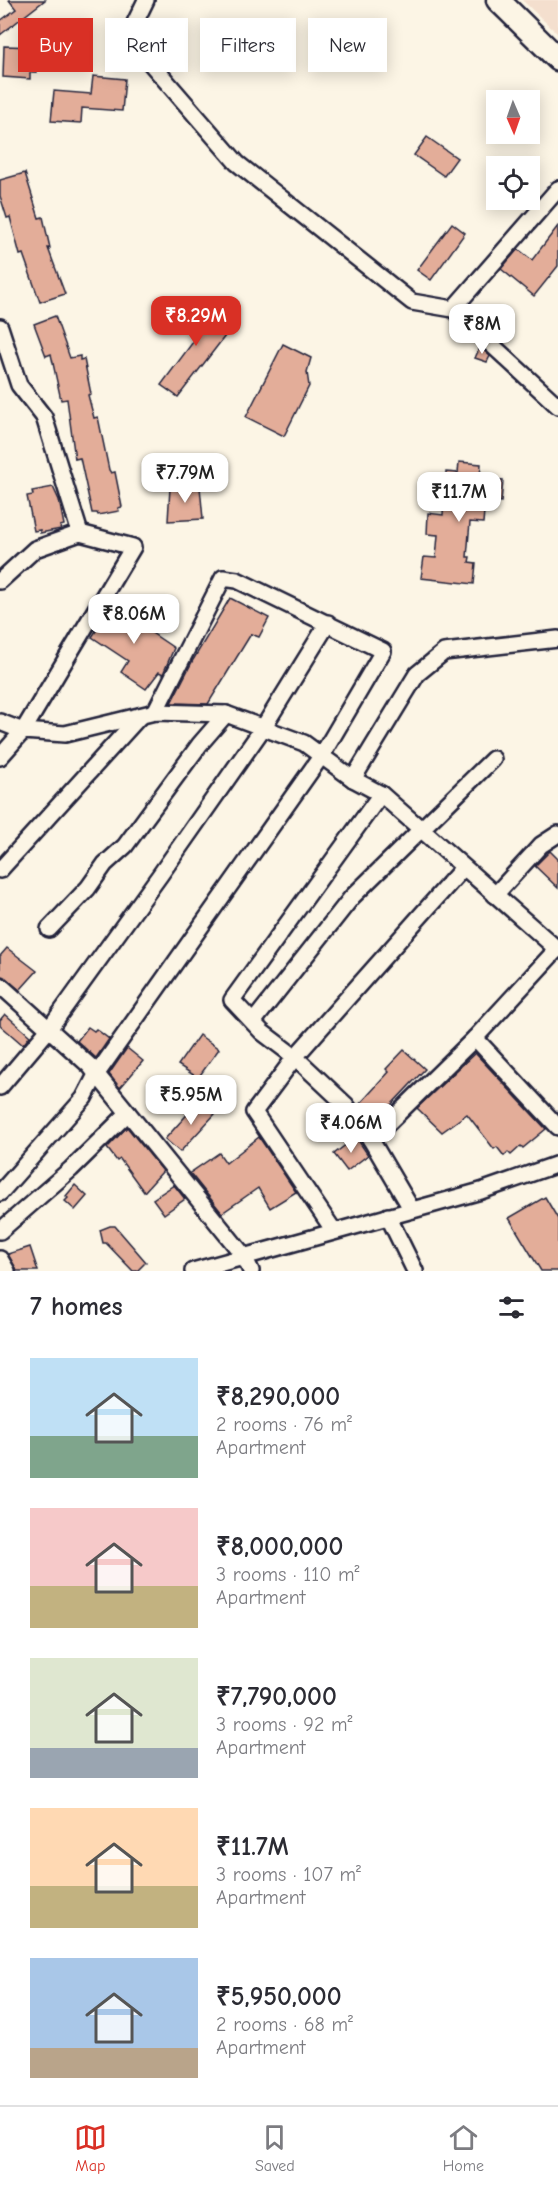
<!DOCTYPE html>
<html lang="en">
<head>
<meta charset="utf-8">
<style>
  body { margin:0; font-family:"Comic Neue",sans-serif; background:#f2f2f3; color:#2b2b33; height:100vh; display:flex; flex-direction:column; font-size:22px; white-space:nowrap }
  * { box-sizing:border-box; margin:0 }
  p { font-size:20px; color:#7c7c81 }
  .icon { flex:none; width:33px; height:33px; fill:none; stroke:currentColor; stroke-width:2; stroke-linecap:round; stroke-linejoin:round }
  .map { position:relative; height:1271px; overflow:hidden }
  .drawer { display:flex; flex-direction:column; background:#fff; flex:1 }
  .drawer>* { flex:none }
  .top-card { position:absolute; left:18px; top:18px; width:522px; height:54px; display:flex; gap:12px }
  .needle { width:39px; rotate:178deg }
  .fabs { position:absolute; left:486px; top:90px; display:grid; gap:12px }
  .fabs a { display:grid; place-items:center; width:54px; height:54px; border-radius:0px; background:#fff; box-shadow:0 3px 15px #0003; font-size:30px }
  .price { position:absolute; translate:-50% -51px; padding:0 14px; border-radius:12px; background:#fff; color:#222; font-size:20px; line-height:39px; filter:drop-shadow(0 2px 3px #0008) }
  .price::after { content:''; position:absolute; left:50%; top:36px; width:18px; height:14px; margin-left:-9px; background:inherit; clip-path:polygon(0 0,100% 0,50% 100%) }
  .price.selected { background:#d93025; color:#fff }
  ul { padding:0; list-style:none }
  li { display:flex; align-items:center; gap:18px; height:150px; padding:0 30px }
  li span { display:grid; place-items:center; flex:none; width:168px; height:120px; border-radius:0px; color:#555 }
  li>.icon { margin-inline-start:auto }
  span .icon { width:72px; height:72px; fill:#fffc; stroke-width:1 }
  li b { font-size:26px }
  h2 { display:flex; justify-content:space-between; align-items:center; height:72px; padding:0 30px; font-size:26px }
  .pill { padding:0 21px; border-radius:0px; background:#fff; box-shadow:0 3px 15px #0003; font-size:21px; line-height:54px }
  .pill.selected { background:#d93025; color:#fff }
  .tab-bar { display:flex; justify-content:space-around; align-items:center; height:84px; border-top:2px solid #e1e1e2; background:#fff; font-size:16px; color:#7c7c81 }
  .tab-bar a { display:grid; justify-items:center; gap:3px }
  .tab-bar .selected { color:#d93025 }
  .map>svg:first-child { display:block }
  .built { fill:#f4dfce }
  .building { fill:#e3ad99; stroke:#22223b; stroke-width:1.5 }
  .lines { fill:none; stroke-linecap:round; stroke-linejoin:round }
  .street-casing { stroke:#22223b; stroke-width:20 }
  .secondary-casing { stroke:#22223b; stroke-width:27 }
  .street { stroke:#fcf5e5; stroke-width:15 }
  .secondary { stroke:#fcf5e5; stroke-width:22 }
</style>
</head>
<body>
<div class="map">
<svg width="558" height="1271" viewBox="0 0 558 1271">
  <rect width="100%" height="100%" fill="#fcf5e5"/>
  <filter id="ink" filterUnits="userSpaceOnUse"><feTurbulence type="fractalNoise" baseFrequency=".0167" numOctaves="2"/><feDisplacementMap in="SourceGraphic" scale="12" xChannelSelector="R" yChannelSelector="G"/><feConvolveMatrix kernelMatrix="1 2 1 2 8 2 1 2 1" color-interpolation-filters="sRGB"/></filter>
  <g filter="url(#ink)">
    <!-- built -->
    <path class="built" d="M 522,0 L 558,0 L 558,34 Z"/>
    <!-- building -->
    <g class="building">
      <path d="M 9,0 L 45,0 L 0,35 L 0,21 L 16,9 Z"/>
      <path d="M 41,19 L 68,20 L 68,26 L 73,26 L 72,46 L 67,46 L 67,51 L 40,51 Z"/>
      <path d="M 4,46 L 37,47 L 36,73 L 30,73 L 30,79 L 3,77 Z"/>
      <path d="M 93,76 L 125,79 L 122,111 L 82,108 L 81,123 L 51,121 L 54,91 L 91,94 Z"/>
      <path d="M 427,137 L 457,158 L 444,176 L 414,155 Z"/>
      <path d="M 25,173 L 39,218 L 43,217 L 50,248 L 48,248 L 65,294 L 40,302 L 23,254 L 20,255 L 10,217 L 7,218 L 0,196 L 0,180 Z"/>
      <path d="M 452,223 L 465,233 L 431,280 L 417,270 Z"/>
      <path d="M 558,226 L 558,266 L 534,296 L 501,269 L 518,249 L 532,260 Z"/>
      <path d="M 200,301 L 219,315 L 225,336 L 178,397 L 161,385 L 196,338 L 181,327 Z"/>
      <path d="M 55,316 L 70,358 L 80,356 L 80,360 L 84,359 L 91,394 L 88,395 L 94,418 L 98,417 L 109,470 L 111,473 L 115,472 L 122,507 L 118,508 L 119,511 L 98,515 L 97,513 L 92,513 L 80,458 L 75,459 L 67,399 L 61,400 L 51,354 L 46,356 L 34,324 Z"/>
      <path d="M 283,344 L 311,358 L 307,372 L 309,386 L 284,436 L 246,417 Z"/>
      <path d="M 480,347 L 490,356 L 487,362 L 475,358 Z"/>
      <path d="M 459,462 L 481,464 L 480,478 L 503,480 L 501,502 L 485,500 L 483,523 L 470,522 L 467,557 L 470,557 L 469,562 L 476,563 L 474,584 L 421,578 L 424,557 L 436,558 L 438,535 L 427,534 L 428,513 L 443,515 L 446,472 L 458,473 Z"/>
      <path d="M 53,487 L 59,500 L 64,525 L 60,526 L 61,529 L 40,533 L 40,530 L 34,531 L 27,496 L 33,495 L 32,491 Z"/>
      <path d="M 200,487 L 203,519 L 168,521 L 170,488 Z"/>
      <path d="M 230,598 L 269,618 L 259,637 L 251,634 L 208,704 L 171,703 L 193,660 Z"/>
      <path d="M 115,602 L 149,624 L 146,629 L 174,648 L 163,674 L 159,672 L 146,689 L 121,672 L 128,661 L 92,637 Z"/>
      <path d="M 550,851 L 558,859 L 558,888 L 535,866 Z"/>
      <path d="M 7,948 L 37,971 L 20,990 L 0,975 L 0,956 Z"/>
      <path d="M 5,1014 L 30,1036 L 23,1045 L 0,1025 L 0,1020 Z"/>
      <path d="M 88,1027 L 94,1031 L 96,1029 L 109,1039 L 96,1058 L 77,1041 Z"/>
      <path d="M 199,1035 L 219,1049 L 198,1078 L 178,1065 Z"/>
      <path d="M 127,1048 L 143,1061 L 120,1088 L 109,1074 Z"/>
      <path d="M 404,1050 L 425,1069 L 372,1125 L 358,1106 L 389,1072 L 386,1069 Z"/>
      <path d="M 475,1053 L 546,1129 L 523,1148 L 521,1146 L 511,1155 L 508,1152 L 504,1156 L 497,1147 L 494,1149 L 467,1114 L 442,1132 L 417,1108 Z"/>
      <path d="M 202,1098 L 215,1114 L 180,1152 L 165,1139 Z"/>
      <path d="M 127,1127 L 163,1171 L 144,1192 L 120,1159 L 117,1161 L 107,1148 Z"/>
      <path d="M 259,1137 L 296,1192 L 270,1208 L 258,1188 L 222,1213 L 190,1173 L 219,1153 L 226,1163 Z"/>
      <path d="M 356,1137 L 368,1155 L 347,1171 L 334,1154 Z"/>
      <path d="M 75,1185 L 87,1196 L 75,1210 L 65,1201 L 68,1198 L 66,1196 Z"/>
      <path d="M 174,1185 L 185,1199 L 164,1214 L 153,1199 Z"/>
      <path d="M 545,1197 L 558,1219 L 558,1271 L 541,1271 L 509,1218 Z"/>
      <path d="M 110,1226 L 115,1226 L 146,1262 L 137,1271 L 133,1271 L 106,1243 L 103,1243 L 100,1230 Z"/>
      <path d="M 30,1247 L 38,1271 L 17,1271 L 8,1254 Z"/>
    </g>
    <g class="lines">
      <defs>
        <g id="street">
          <path d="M 146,0 L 128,37 L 237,163 L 412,302 L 453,309 L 558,189"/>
          <path d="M 453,309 L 558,406"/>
          <path d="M 0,327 L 19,385 L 44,417 L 80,533"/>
          <path d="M 0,581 L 35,549 L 80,533 L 133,547 L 23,731 L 0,722"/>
          <path d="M 0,757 L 23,731 L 65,734 L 155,712 L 226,714 L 304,743 L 353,779 L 381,794 L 558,950"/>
          <path d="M 353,779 L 417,674 L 444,652 L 558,639"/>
          <path d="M 0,870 L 140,716"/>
          <path d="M 495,895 L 541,845 L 558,834"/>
          <path d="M 49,929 L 88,888 L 105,864 L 125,846 L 200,744 L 226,714"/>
          <path d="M 0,985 L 90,1066 L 244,1256 L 251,1271"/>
          <path d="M 254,1021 L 352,897 L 493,759"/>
          <path d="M 475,1038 L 558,1127"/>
          <path d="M 0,1087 L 49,1029 L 160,875 L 263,728 L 328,623"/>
          <path d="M 371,1140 L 346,1105 L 295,1057 L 262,1032 L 232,1000 L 381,794"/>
          <path d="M 0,1193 L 84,1098 L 96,1075 L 322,755 L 383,651 L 237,580 L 223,578 L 155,712"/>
          <path d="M 412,1210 L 371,1140 L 475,1038 L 557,949"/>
          <path d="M 388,1216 L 415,1271"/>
          <path d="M 0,1231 L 71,1169 L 128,1113"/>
          <path d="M 334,1231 L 254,1112 L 295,1057 L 463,868"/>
          <path d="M 0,1259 L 7,1271"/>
          <path d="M 193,1271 L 481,1191 L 558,1164"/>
        </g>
        <path id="secondary" d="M 498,0 L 558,59"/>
      </defs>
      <!-- street casing -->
      <use href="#street" class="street-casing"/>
      <!-- secondary casing -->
      <use href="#secondary" class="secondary-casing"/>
      <!-- street -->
      <use href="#street" class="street"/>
      <!-- secondary -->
      <use href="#secondary" class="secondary"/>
    </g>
  </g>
</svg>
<div class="fabs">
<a><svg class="needle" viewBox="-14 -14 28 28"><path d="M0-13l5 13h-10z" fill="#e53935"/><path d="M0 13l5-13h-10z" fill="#7c7c81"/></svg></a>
<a><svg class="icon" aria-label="locate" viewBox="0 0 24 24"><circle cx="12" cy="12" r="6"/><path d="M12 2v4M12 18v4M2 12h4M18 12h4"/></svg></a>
</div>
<b class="price selected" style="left:196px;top:347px">₹8.29M</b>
<b class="price" style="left:482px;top:355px">₹8M</b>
<b class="price" style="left:185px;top:504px">₹7.79M</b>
<b class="price" style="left:459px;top:523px">₹11.7M</b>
<b class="price" style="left:134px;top:645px">₹8.06M</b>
<b class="price" style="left:191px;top:1126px">₹5.95M</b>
<b class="price" style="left:351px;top:1154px">₹4.06M</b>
<div class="top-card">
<a class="pill selected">Buy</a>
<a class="pill">Rent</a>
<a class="pill">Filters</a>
<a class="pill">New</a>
</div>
</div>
<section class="drawer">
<h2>7 homes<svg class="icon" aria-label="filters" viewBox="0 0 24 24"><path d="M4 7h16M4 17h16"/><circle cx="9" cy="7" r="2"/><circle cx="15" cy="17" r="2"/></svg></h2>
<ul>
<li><span style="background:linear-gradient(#bfe0f5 65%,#7fa58c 0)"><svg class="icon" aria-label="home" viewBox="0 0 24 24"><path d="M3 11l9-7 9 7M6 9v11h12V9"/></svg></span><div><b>₹8,290,000</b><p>2 rooms · 76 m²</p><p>Apartment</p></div></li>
<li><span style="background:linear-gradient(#f6c9c9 65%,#c2b280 0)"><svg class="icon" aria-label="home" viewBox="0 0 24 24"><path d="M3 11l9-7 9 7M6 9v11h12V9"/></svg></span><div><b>₹8,000,000</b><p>3 rooms · 110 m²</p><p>Apartment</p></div></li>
<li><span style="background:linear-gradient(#dfe7d0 75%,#9aa5b1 0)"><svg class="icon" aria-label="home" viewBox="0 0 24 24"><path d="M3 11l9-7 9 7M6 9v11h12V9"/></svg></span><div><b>₹7,790,000</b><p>3 rooms · 92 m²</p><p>Apartment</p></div></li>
<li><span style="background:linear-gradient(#ffd9b3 65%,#c2b280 0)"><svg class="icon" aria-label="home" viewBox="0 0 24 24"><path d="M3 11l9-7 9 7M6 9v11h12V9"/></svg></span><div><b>₹11.7M</b><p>3 rooms · 107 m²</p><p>Apartment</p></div></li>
<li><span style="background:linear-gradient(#a9c7e8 75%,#b9a48a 0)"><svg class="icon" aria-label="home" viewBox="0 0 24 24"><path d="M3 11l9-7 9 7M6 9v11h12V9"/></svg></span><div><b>₹5,950,000</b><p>2 rooms · 68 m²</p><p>Apartment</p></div></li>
</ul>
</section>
<nav class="tab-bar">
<a class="selected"><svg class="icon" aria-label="map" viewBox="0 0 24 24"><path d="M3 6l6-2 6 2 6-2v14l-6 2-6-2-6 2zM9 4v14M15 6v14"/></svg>Map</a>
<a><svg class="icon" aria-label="saved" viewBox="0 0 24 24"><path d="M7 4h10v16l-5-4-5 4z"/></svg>Saved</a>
<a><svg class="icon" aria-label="home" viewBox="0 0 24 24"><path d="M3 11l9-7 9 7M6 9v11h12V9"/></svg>Home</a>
</nav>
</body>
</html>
